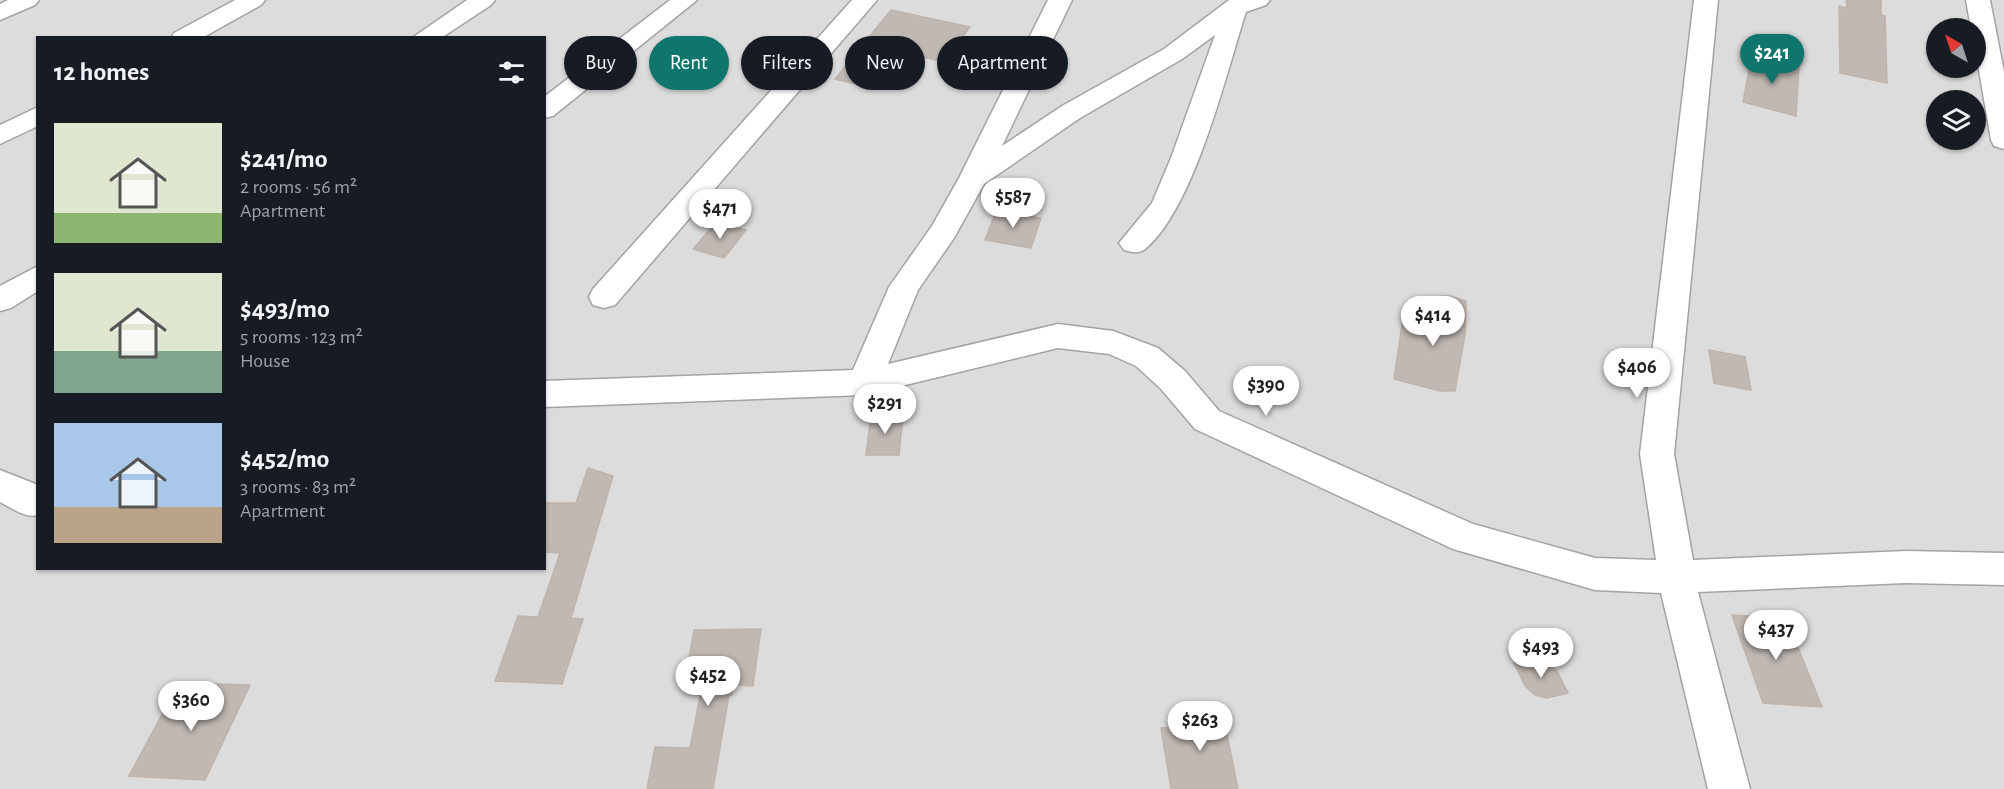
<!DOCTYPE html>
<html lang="en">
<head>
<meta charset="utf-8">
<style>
  body { margin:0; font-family:"Alegreya Sans",sans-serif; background:#242831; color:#f1f3f6; height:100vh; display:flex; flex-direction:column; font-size:22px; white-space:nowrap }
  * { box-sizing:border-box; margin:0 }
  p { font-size:20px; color:#9ea1a6 }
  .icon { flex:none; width:33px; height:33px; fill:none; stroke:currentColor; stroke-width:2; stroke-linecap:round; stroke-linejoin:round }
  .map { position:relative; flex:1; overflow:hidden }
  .details { position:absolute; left:36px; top:36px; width:510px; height:534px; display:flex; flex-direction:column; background:#171b24; border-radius:0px; box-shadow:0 2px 4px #0004 }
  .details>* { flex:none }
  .banner { position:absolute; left:564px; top:36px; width:570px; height:54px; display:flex; gap:12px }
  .needle { width:39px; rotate:321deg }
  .controls { position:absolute; left:1926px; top:18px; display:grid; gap:12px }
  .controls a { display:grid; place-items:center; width:60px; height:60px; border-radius:50%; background:#171b24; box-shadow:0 2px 4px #0004; font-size:30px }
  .price { position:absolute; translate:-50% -51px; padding:0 14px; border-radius:21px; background:#fff; color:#222; font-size:20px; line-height:39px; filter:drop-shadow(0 2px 3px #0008) }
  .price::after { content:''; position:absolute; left:50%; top:36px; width:18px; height:14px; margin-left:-9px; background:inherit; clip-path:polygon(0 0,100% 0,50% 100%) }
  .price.current { background:#0f766e; color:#fff }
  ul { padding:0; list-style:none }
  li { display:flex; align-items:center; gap:18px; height:150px; padding:0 18px }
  li span { display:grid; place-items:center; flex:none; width:168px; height:120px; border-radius:0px; color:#555 }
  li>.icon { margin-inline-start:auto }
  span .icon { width:72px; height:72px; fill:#fffc; stroke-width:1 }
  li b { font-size:26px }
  h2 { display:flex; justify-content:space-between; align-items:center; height:72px; padding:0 18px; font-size:26px }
  .chip { padding:0 21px; border-radius:27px; background:#171b24; box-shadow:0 2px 4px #0004; font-size:21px; line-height:54px }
  .chip.current { background:#0f766e; color:#fff }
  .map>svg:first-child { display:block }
  .residential { fill:#dddcdc; fill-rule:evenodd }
  .building { fill:#bfb8b3; stroke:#c0b3aa; stroke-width:1.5 }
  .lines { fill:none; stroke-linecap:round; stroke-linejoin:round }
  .minor-casing { stroke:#a3a3a3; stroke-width:3 }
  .minor { fill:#fff; fill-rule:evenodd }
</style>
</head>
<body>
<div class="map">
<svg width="2004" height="789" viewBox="0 0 2004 789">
  <rect width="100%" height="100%" fill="#efece6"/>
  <!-- residential -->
  <path class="residential" d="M 0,0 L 2004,0 L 2004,789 L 0,789 ZM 1936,28 L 1976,28 L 1976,68 L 1936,68 ZM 38,38 L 544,38 L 544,568 L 38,568 ZM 1936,100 L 1976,100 L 1976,140 L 1936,140 Z"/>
  <!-- building -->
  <g class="building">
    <path d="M 1846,0 L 1881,0 L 1881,15 L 1885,16 L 1887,83 L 1840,73 L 1839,6 L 1847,8 Z"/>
    <path d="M 891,10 L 970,27 L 943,62 L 896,50 L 868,87 L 835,79 Z"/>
    <path d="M 1752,54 L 1799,66 L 1796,116 L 1743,102 Z"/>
    <path d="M 996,211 L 1041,218 L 1031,248 L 985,240 Z"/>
    <path d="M 716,222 L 746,230 L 724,258 L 693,249 Z"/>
    <path d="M 1449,296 L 1466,301 L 1465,334 L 1455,391 L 1440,391 L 1394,379 L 1403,318 L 1428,324 L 1437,297 Z"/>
    <path d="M 1709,350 L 1745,357 L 1751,390 L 1714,383 Z"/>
    <path d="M 871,415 L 903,415 L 899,455 L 866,455 Z"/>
    <path d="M 588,468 L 613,476 L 571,618 L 583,619 L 562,684 L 495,681 L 518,616 L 538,617 L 560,553 L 544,552 L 544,503 L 576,503 Z"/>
    <path d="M 1732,615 L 1786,618 L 1822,707 L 1763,703 Z"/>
    <path d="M 761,629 L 753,686 L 734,685 L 732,695 L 729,695 L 713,789 L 647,789 L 655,747 L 690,748 L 702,686 L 684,687 L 694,630 Z"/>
    <path d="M 1540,661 L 1557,671 L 1568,693 L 1547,698 L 1535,695 L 1525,686 L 1514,663 Z"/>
    <path d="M 179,683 L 250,685 L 205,780 L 129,776 Z"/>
    <path d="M 1221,705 L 1238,789 L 1171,789 L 1161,728 L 1189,726 L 1186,707 Z"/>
  </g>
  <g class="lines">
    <defs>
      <g id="minor">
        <path d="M 8,0 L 39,0 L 35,5 L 0,20 L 0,4 Z"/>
        <path d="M 235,0 L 265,0 L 261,5 L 202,38 L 171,38 L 174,33 Z"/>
        <path d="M 467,0 L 495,0 L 491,5 L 441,38 L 412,38 Z"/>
        <path d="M 670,0 L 697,0 L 553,116 L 544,118 L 544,97 Z"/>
        <path d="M 852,0 L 877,0 L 615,305 L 604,308 L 593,305 L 589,297 L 593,289 Z"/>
        <path d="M 1048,0 L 1072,0 L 1002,146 L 1062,106 L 1164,49 L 1229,0 L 1270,0 L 1266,5 L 1246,12 C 1226,74 1194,209 1145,249 C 1139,254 1131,252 1124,250 L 1119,243 L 1152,203 L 1171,158 L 1215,35 L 1182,59 L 1080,118 L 984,184 L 954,238 L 918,290 L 888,364 L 1058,324 L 1113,331 L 1158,348 L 1185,371 L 1219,411 L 1473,524 L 1595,558 L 1656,560 L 1640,454 L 1694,0 L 1718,0 L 1674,454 L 1693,560 L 1906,551 L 2004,553 L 2004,585 L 1906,583 L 1698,592 L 1750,789 L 1708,789 L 1661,593 L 1595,590 L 1453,549 L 1195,429 L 1161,389 L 1136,366 L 1109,354 L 1058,348 L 864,395 L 544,407 L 544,381 L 853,370 L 889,287 L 932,226 L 959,178 Z"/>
        <path d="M 1966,0 L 1990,0 L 2004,72 L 2004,149 L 1994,146 L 1991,140 L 1976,53 L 1976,28 L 1971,28 Z"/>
        <path d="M 38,107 L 38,126 L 0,144 L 0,125 Z"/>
        <path d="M 38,266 L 38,291 L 11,308 L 0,311 L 0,286 Z"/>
        <path d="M 0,470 L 38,485 L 38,515 C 26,519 10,507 0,502 Z"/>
      </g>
    </defs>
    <!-- minor casing -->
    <use href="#minor" class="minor-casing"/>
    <!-- minor -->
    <use href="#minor" class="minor"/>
  </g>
</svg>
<div class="controls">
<a><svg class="needle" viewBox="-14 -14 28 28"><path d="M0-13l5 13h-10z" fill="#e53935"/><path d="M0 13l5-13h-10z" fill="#9ea1a6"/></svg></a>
<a><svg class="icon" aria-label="layers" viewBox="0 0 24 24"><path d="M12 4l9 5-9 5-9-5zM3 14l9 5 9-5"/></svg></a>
</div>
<b class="price current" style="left:1772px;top:85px">$241</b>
<b class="price" style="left:1013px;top:229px">$587</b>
<b class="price" style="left:720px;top:240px">$471</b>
<b class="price" style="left:1433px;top:347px">$414</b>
<b class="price" style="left:1637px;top:399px">$406</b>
<b class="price" style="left:1266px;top:417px">$390</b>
<b class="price" style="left:885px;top:435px">$291</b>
<b class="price" style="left:1776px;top:661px">$437</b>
<b class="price" style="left:1541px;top:679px">$493</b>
<b class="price" style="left:708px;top:707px">$452</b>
<b class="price" style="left:191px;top:732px">$360</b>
<b class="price" style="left:1200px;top:752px">$263</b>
<div class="banner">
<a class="chip">Buy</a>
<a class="chip current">Rent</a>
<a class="chip">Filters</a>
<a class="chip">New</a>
<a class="chip">Apartment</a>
</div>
<section class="details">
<h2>12 homes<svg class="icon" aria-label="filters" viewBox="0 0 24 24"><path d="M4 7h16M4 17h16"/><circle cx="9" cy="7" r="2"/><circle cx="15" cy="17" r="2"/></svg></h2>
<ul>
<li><span style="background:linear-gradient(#dfe7d0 75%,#8fb573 0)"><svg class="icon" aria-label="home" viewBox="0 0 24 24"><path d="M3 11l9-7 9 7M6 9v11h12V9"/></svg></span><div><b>$241/mo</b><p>2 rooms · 56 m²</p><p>Apartment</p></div></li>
<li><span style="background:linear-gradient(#dfe7d0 65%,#7fa58c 0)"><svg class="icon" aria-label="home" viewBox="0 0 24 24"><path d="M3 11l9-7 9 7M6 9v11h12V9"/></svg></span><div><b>$493/mo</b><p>5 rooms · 123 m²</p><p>House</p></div></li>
<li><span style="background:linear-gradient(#a9c7e8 70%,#b9a48a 0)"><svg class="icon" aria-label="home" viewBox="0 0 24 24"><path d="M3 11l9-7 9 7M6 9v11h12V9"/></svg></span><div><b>$452/mo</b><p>3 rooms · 83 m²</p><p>Apartment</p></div></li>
</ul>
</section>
</div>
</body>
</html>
